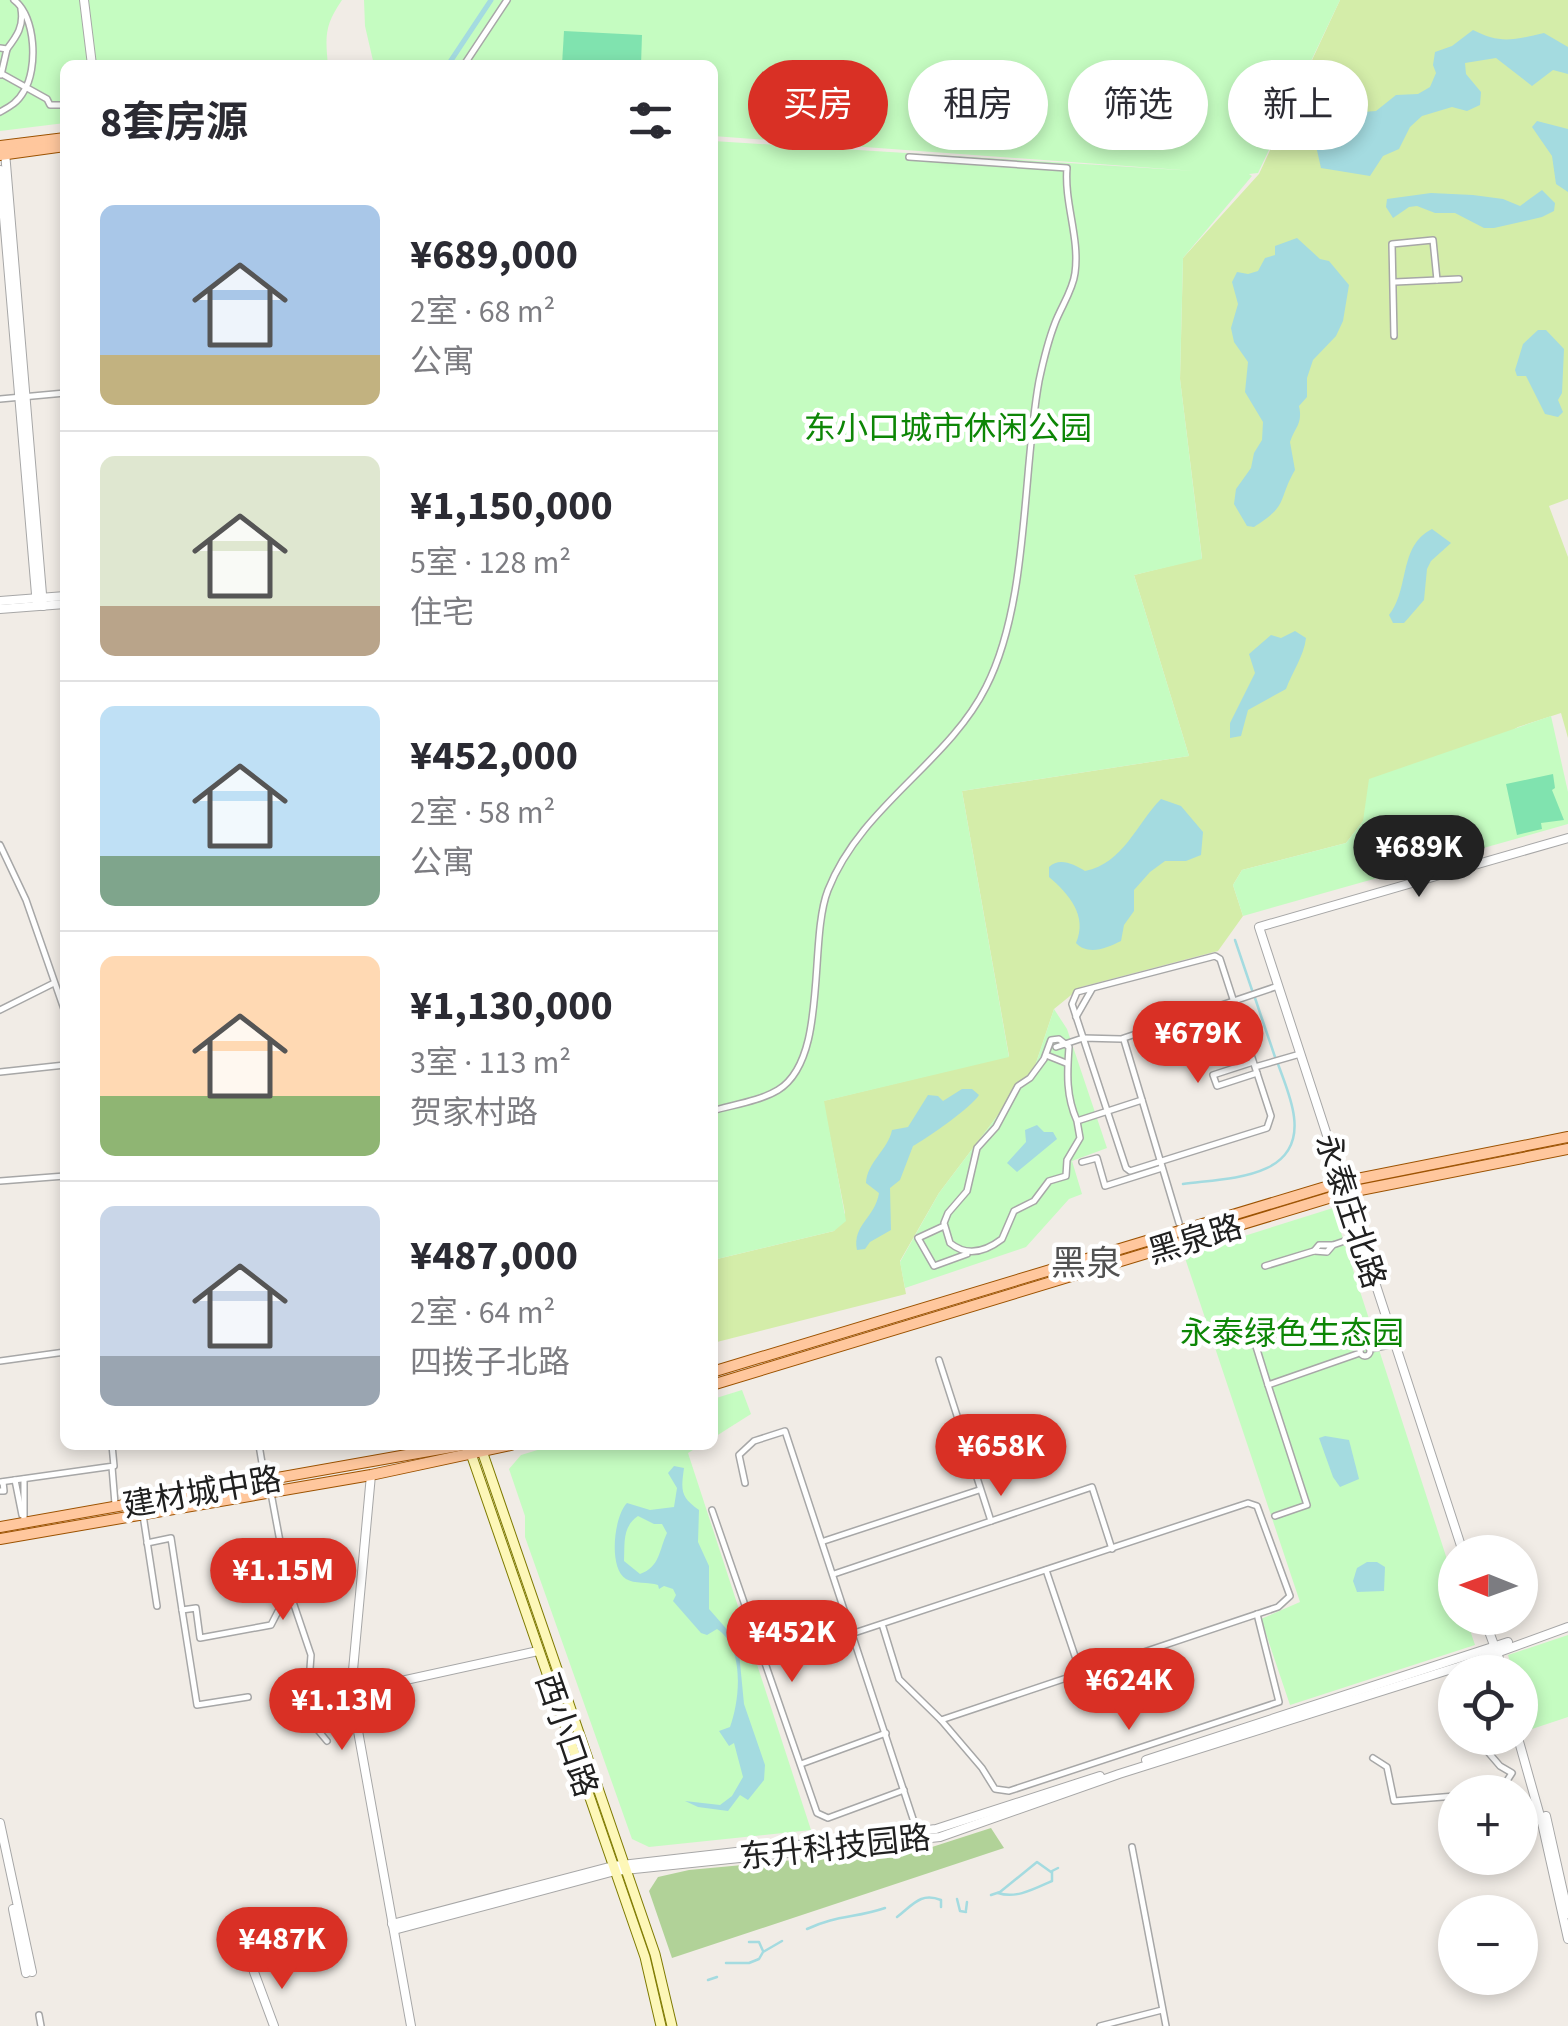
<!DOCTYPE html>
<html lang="zh">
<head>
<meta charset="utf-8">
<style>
  body { margin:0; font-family:"Source Sans 3","Noto Sans SC",sans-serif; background:#f7f7f7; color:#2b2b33; height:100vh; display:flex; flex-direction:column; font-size:38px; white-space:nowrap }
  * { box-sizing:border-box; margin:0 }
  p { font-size:32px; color:#7c7c81 }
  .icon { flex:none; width:55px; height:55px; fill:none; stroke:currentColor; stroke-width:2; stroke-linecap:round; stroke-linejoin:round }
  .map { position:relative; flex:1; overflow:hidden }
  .details { position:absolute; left:60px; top:60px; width:658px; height:1390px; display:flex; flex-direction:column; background:#fff; border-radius:15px; box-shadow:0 5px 15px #0003 }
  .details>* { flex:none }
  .hud { position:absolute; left:748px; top:60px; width:670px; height:90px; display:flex; gap:20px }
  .needle { width:65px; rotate:271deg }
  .fabs { position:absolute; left:1438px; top:1535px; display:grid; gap:20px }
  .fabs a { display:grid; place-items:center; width:100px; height:100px; border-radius:50%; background:#fff; box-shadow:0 5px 15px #0003; font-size:50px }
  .price { position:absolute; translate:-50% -85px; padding:0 22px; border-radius:35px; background:#d93025; color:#fff; font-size:32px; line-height:65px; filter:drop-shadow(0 2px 5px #0008) }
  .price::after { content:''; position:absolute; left:50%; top:60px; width:30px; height:22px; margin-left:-15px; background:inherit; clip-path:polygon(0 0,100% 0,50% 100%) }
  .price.on { background:#222; color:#fff }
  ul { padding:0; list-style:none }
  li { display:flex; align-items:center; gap:30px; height:250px; padding:0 40px }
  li+li { border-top:2px solid #e1e1e2 }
  li span { display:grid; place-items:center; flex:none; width:280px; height:200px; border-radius:15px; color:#555 }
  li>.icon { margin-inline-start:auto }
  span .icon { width:120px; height:120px; fill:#fffc; stroke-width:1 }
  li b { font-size:42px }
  h2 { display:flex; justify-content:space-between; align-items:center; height:120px; padding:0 40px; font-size:42px }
  .tag { padding:0 35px; border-radius:45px; background:#fff; box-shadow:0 5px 15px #0003; font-size:35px; line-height:90px }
  .tag.on { background:#d93025; color:#fff }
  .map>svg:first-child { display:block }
  .grass { fill:#d4eda9 }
  .forest { fill:#b1d298 }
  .park { fill:#c5fcc1 }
  .pitch { fill:#80e3af }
  .water { fill:#a4dbe0; fill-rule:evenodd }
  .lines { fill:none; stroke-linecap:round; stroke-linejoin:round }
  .stream { stroke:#a4dbe0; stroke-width:2.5 }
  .canal { stroke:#a4dbe0; stroke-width:5 }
  .minor-casing { stroke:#a7a7a7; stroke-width:8 }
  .tertiary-casing { stroke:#a7a7a7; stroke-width:10 }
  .secondary-casing { stroke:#7e7a00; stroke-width:11 }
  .primary-casing { stroke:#9c5200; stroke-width:12 }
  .minor { stroke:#fff; stroke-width:5 }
  .tertiary { stroke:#fff; stroke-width:8 }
  .secondary { stroke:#fdf7b8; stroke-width:9 }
  .primary { stroke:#ffc79d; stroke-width:10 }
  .labels { text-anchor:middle; stroke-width:9; stroke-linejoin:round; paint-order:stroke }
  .park-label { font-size:32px; fill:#0d8606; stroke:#fff }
  .street-label { font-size:32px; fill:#202020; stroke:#fff }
  .neighbourhood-label { font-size:35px; fill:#535353; stroke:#fff }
</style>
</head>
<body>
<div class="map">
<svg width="1568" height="2026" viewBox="0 0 1568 2026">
  <rect width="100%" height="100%" fill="#f1ece6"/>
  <!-- grass -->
  <path class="grass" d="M 1340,0 L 1568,0 L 1568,499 L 1549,506 L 1568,557 L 1568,738 L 1561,713 L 1518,727 L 1363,821 L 1346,843 L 1242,870 L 1233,885 L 1243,916 L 1218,951 L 1081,987 L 1054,1009 L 1035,1066 L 939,1193 L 900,1261 L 906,1294 L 713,1343 L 713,1260 L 834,1231 L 845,1213 L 823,1101 L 1009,1056 L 962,791 L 1189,756 L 1134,575 L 1202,558 L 1180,379 L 1183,258 L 1259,174 Z"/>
  <!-- forest -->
  <path class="forest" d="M 991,1828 L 1004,1848 L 672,1958 L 649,1891 L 658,1877 L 689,1870 L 932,1847 Z"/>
  <!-- park -->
  <g class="park">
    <path d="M 0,0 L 342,0 C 325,25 325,35 328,65 L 65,65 L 65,123 L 0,131 Z"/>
    <path d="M 364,0 L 1340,0 L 1258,173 L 1249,174 L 1252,176 L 1183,258 L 1180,379 L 1202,559 L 1134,575 L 1189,756 L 962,791 L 1009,1057 L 824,1101 L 846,1221 L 834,1231 L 713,1260 L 713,141 L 1195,171 L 713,136 L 712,65 L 374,65 L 365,26 Z"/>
    <path d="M 1551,716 L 1568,792 L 1568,824 L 1243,916 L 1233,885 L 1242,870 L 1346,843 L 1363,821 L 1369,779 Z"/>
    <path d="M 1054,1009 L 1067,1029 L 1107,1148 L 1072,1161 L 1082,1194 L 1069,1199 L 1026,1247 L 905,1288 L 900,1262 L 939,1193 L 1035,1066 Z"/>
    <path d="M 1333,1208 L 1455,1584 L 1455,1618 L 1466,1618 L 1475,1645 L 1290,1705 L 1261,1619 L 1300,1602 L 1184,1255 Z"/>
    <path d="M 742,1390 L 751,1414 L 713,1438 L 713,1399 Z"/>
    <path d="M 554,1445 L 701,1445 L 688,1453 L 811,1830 L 649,1847 L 632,1839 L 525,1537 L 525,1516 L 509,1469 L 521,1455 Z"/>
    <path d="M 1568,1635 L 1568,1717 L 1532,1729 L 1520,1692 L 1520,1672 L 1513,1672 L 1508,1655 Z"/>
  </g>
  <!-- pitch -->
  <g class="pitch">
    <path d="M 564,31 L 642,35 L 641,65 L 562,65 Z"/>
    <path d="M 1553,774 L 1555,788 L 1552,790 L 1564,820 L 1541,823 L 1542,829 L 1517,835 L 1506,784 Z"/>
  </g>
  <!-- water -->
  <g class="water">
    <path d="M 1473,30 C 1500,44 1513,40 1544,33 L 1568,47 L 1568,74 L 1553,70 L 1532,86 L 1496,58 L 1465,63 L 1466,74 L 1481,92 L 1480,105 L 1467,111 L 1452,107 L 1422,116 L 1410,127 L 1399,149 L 1383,156 L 1370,176 L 1321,168 L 1316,146 L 1330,132 L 1337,114 L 1376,111 L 1396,95 L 1418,94 L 1430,87 L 1436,73 L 1433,65 L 1435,52 L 1452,46 Z"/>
    <path d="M 1537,121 L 1568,129 L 1568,192 L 1556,184 L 1552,156 L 1532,127 Z"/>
    <path d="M 1542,190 L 1555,203 L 1554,211 L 1542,217 L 1494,228 L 1484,228 L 1455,213 L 1435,213 L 1417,206 L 1409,207 L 1393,218 L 1386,207 L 1387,199 L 1431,193 L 1473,195 L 1503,199 L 1520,206 Z"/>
    <path d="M 1297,238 L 1320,259 L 1329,261 L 1349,285 L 1343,321 L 1336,336 L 1313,360 L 1307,378 L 1307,397 L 1299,406 C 1303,424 1295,427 1290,442 L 1295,470 C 1277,501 1290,504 1254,527 L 1247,526 L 1234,504 L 1236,489 L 1251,468 L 1254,453 L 1262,440 L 1263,422 L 1245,392 L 1248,362 L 1234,342 L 1231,328 L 1238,304 L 1232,282 L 1237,272 L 1248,274 L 1258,271 L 1265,258 L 1275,255 L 1275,246 Z"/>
    <path d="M 1538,330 L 1546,330 L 1564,349 L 1562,393 L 1558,400 L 1563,412 L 1558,417 L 1545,414 L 1526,376 L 1517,376 L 1515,370 L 1523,344 Z"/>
    <path d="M 1432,529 L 1451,543 L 1431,561 L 1427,569 L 1424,600 L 1404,623 L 1393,623 L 1389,615 C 1410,589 1398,546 1432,529 Z"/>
    <path d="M 1295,631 L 1306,638 C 1304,656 1292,672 1286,689 L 1248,710 L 1241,736 L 1230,738 L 1230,723 L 1255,673 L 1249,654 L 1271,635 L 1281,638 Z"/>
    <path d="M 1161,799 L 1181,806 L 1203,832 L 1201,855 L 1186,861 L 1165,861 L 1150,872 L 1134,890 L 1134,911 L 1124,925 L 1121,941 C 1107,948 1088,956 1076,943 C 1088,916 1069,894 1049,877 L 1049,867 C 1059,857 1074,864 1085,871 C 1124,863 1136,824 1161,799 Z"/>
    <path d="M 962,1089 L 972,1089 L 979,1095 C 972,1107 926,1139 913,1146 L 900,1180 L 890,1188 L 891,1230 L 870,1242 L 865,1249 L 857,1250 C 852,1225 875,1218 879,1193 L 866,1183 C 867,1162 888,1150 892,1130 L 908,1127 L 928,1095 L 938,1096 L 943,1101 Z"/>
    <path d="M 1037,1125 L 1044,1132 L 1053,1132 L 1057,1139 L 1017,1172 L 1007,1163 L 1026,1142 L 1025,1130 Z"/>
    <path d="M 1325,1436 L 1349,1440 L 1359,1479 L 1340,1487 L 1333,1477 L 1319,1438 Z"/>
    <path d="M 674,1466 L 684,1468 C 681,1490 680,1497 699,1510 L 698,1542 L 709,1566 L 709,1609 L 738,1642 L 744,1704 L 765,1765 L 764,1780 L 748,1800 L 740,1795 L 728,1811 L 698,1807 L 685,1801 L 720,1805 L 732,1796 L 743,1777 L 734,1743 L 729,1746 L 719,1731 L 730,1727 C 740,1700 745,1647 717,1629 L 707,1635 L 701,1633 L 673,1601 L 676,1595 L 673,1589 L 664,1586 L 659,1589 L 658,1585 C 649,1582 634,1584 626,1579 C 608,1568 614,1516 627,1503 L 650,1510 L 674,1507 L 677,1488 L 668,1473 ZM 638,1516 L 654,1524 L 662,1524 L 667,1533 C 659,1550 660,1567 640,1574 L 624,1561 C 625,1543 622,1527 638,1516 Z"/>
    <path d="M 1367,1562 L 1377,1562 L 1385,1567 L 1384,1591 L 1357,1592 L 1353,1581 L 1357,1568 Z"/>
  </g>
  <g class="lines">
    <!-- stream -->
    <g class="stream">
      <path d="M 1235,940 L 1252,990"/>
      <path d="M 1255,998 L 1275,1057"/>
      <path d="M 1183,1184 C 1226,1178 1302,1180 1294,1117 C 1292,1099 1284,1081 1278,1064"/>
      <path d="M 998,1893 C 1016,1899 1034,1889 1052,1881 L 1052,1871 L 1058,1868"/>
      <path d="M 991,1895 L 1000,1892 L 1037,1862 L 1051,1872"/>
      <path d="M 957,1899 L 960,1911 L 966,1912"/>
      <path d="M 966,1910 L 967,1902"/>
      <path d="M 897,1917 C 913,1905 920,1892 941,1900 L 941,1907"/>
      <path d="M 807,1929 C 836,1915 856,1918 885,1908"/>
      <path d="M 749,1942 L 759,1942 L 763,1951"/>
      <path d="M 726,1963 L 749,1963 L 759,1959 L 763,1952 L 782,1941"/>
      <path d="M 708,1980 L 717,1977"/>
    </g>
    <!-- canal -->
    <path class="canal" d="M 448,65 L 491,0"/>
    <defs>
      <g id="minor">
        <path d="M 0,48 L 7,49 C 17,36 24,26 21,9"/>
        <path d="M 464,65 L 507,0"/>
        <path d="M 2,74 L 47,99 L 50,105 L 65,105"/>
        <path d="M 1,75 L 7,49"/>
        <path d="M 0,112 C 11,106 18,102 24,91 C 38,69 36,16 14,0"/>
        <path d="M 1395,282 L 1459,279"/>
        <path d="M 1394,336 L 1392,244 L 1433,240 L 1437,280"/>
        <path d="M 0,399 L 65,393"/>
        <path d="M 0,845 L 26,900 L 65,1012"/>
        <path d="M 0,1010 L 54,983"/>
        <path d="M 1076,1017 L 1092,989"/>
        <path d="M 1124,1040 L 1179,1223"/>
        <path d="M 1056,1047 L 1083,1038 L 1121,1039 L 1278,986"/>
        <path d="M 1046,1055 L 1066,1063"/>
        <path d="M 1253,1062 L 1213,1075 L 1217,1086 L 1257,1073"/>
        <path d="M 1255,1067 L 1271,1116 L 1267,1128 L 1130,1171 L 1126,1168 L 1072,1004 L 1077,992 L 1215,956 L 1220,959 L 1255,1067 L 1300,1054"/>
        <path d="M 0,1072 L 65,1065"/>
        <path d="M 712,1111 C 732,1105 760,1101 778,1090 C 829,1059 808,941 828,890 C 861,806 948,763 986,687 C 1029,603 1022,474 1039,381 C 1043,362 1048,341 1055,323 C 1061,307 1073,290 1075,273 C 1080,238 1064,203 1067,168 L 909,157"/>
        <path d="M 1077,1121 L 1080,1138 L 1067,1160 L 1066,1176 L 1049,1181 L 1034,1201 L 1014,1211 L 1002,1239 C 985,1252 967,1257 950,1243 L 944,1223 L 948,1213 L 967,1191 L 977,1148 L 996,1127 L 1018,1086 L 1030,1078 L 1044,1059 L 1051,1040 L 1059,1039 L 1069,1047 C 1067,1074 1066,1096 1077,1121 L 1142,1100"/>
        <path d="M 1082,1162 L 1097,1158 L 1105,1186 L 1162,1168"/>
        <path d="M 0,1181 L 65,1176"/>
        <path d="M 944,1226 L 918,1238 L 934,1266 L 967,1254"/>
        <path d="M 1333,1245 L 1327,1252 L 1314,1251 L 1319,1245 L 1333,1245 L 1359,1236"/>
        <path d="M 1265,1266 L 1314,1251"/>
        <path d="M 1250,1327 L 1268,1385 L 1357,1354"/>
        <circle cx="1365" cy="1351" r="5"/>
        <path d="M 1370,1349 L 1394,1344"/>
        <path d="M 939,1360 L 991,1521"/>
        <path d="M 0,1361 L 65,1352"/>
        <path d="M 1268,1385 L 1307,1505 L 1275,1516"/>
        <path d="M 259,1445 L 265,1481"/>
        <path d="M 112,1467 L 115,1504"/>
        <path d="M 24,1479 L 24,1520"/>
        <path d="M 15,1480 L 22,1515"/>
        <path d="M 0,1482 L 114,1466 L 112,1445"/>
        <path d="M 745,1483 L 739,1455 L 754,1441 L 785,1431 L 917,1831"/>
        <path d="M 0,1491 L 4,1491 L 3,1482"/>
        <path d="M 271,1493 L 289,1590 L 311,1655 L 309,1682 L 312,1723 L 327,1741"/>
        <path d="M 712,1510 L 817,1813 L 828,1818 L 904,1790"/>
        <path d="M 143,1515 L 157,1606"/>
        <path d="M 824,1541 L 979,1490"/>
        <path d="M 147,1543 L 171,1538 L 182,1610"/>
        <path d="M 1046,1570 L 1081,1674"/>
        <path d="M 834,1574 L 1092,1487 L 1112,1549"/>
        <path d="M 854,1633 L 1248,1503 L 1257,1506 L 1290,1596 L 1278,1607 L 941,1720 L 899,1679 L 882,1624"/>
        <path d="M 248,1697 L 197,1705 L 182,1610 L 196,1608 L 200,1638 L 271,1625 L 289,1590"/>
        <path d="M 941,1720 L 982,1768 L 995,1789 L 1009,1791 L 1279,1702 L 1257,1614"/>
        <path d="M 1476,1738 L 1500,1766 L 1512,1773 L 1501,1790 L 1496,1792"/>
        <path d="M 1373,1758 L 1387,1767 L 1394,1801 L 1455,1796"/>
        <path d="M 801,1764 L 886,1733"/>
        <path d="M 1132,1847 L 1166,2026"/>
        <path d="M 39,2015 L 41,2026"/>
        <path d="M 1100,2026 L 1162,2010"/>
      </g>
      <g id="tertiary">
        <path d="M 84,0 L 92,65"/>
        <path d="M 5,152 L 43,606"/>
        <path d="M 0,170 L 37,606"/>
        <path d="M 0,601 L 65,596"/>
        <path d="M 0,609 L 65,604"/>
        <path d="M 371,1475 L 351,1692 L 411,2026"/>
        <path d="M 1463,1552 L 1259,927 L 1568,838"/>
        <path d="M 1484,1618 L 1504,1672"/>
        <path d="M 1494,1651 L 1498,1672"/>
        <path d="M 351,1692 L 538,1651"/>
        <path d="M 1518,1738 L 1542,1823 L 1568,1939"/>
        <path d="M 1146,1760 L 1508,1642"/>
        <path d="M 1546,1816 L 1568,1914"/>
        <path d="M 0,1823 L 32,1972"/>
        <path d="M 13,1909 L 26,1973"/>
        <path d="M 392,1924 L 613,1866 L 936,1829 L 1100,1776"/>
        <path d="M 394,1930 L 615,1871 L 940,1837 L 1119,1774 L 1458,1667 L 1568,1627"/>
        <path d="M 254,1972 L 274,2026"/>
      </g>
      <g id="secondary">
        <path d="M 468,1445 L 645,1957 L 661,2026"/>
        <path d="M 480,1445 L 655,1954 L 672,2026"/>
      </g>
      <g id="primary">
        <path d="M 0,146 L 65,138"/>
        <path d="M 0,155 L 65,146"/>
        <path d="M 712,1372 L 1342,1182 L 1568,1137"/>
        <path d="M 712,1385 L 1345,1193 L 1568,1149"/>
        <path d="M 0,1527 L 463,1445"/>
        <path d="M 0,1539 L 371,1475 L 511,1445"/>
      </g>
    </defs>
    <!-- minor casing -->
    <use href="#minor" class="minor-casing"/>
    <!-- tertiary casing -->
    <use href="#tertiary" class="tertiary-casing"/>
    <!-- secondary casing -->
    <use href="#secondary" class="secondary-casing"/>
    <!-- primary casing -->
    <use href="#primary" class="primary-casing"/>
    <!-- minor -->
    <use href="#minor" class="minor"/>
    <!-- tertiary -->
    <use href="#tertiary" class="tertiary"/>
    <!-- secondary -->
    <use href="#secondary" class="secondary"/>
    <!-- primary -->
    <use href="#primary" class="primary"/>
  </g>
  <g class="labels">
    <!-- park labels -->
    <g class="park-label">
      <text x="948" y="439">东小口城市休闲公园</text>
      <text x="1292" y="1344">永泰绿色生态园</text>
    </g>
    <!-- street labels -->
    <g class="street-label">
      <text transform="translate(1351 1211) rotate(72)" y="11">永泰庄北路</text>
      <text transform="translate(1195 1239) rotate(-17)" y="11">黑泉路</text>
      <text transform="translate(202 1492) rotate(-10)" y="11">建材城中路</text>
      <text transform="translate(567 1735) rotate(71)" y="11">西小口路</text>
      <text transform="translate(835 1847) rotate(-6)" y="11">东升科技园路</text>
    </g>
    <!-- neighbourhood labels -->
    <g class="neighbourhood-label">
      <text x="1086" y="1275">黑泉</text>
    </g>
  </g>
</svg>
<div class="fabs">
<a><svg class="needle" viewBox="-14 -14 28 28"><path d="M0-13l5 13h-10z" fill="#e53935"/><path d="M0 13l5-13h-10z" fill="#7c7c81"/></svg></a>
<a><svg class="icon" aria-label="locate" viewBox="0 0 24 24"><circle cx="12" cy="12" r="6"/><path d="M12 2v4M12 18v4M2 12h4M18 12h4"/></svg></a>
<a>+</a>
<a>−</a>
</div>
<b class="price on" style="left:1419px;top:900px">¥689K</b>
<b class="price" style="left:1198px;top:1086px">¥679K</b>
<b class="price" style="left:1001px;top:1499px">¥658K</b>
<b class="price" style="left:283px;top:1623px">¥1.15M</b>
<b class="price" style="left:792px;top:1685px">¥452K</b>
<b class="price" style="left:1129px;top:1733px">¥624K</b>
<b class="price" style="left:342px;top:1753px">¥1.13M</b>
<b class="price" style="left:282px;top:1992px">¥487K</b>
<div class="hud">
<a class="tag on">买房</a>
<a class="tag">租房</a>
<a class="tag">筛选</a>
<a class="tag">新上</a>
</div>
<section class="details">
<h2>8套房源<svg class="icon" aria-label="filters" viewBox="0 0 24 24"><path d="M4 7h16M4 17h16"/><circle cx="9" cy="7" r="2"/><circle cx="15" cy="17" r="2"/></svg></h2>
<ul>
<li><span style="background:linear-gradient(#a9c7e8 75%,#c2b280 0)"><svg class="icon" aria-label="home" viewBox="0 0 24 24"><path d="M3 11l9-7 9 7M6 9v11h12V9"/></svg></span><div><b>¥689,000</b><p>2室 · 68 m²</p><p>公寓</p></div></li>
<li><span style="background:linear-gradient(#dfe7d0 75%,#b9a48a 0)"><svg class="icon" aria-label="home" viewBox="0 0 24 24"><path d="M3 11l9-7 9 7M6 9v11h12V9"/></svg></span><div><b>¥1,150,000</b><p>5室 · 128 m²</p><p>住宅</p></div></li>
<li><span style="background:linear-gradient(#bfe0f5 75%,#7fa58c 0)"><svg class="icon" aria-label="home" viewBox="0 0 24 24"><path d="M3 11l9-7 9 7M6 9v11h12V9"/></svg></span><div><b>¥452,000</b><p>2室 · 58 m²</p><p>公寓</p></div></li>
<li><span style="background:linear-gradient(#ffd9b3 70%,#8fb573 0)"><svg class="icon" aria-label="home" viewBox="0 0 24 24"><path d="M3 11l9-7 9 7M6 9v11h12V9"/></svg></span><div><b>¥1,130,000</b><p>3室 · 113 m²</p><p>贺家村路</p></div></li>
<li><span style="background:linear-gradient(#c9d6e8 75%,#9aa5b1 0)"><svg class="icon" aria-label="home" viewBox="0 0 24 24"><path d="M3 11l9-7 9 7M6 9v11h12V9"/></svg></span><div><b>¥487,000</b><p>2室 · 64 m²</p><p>四拨子北路</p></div></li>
</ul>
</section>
</div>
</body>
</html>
